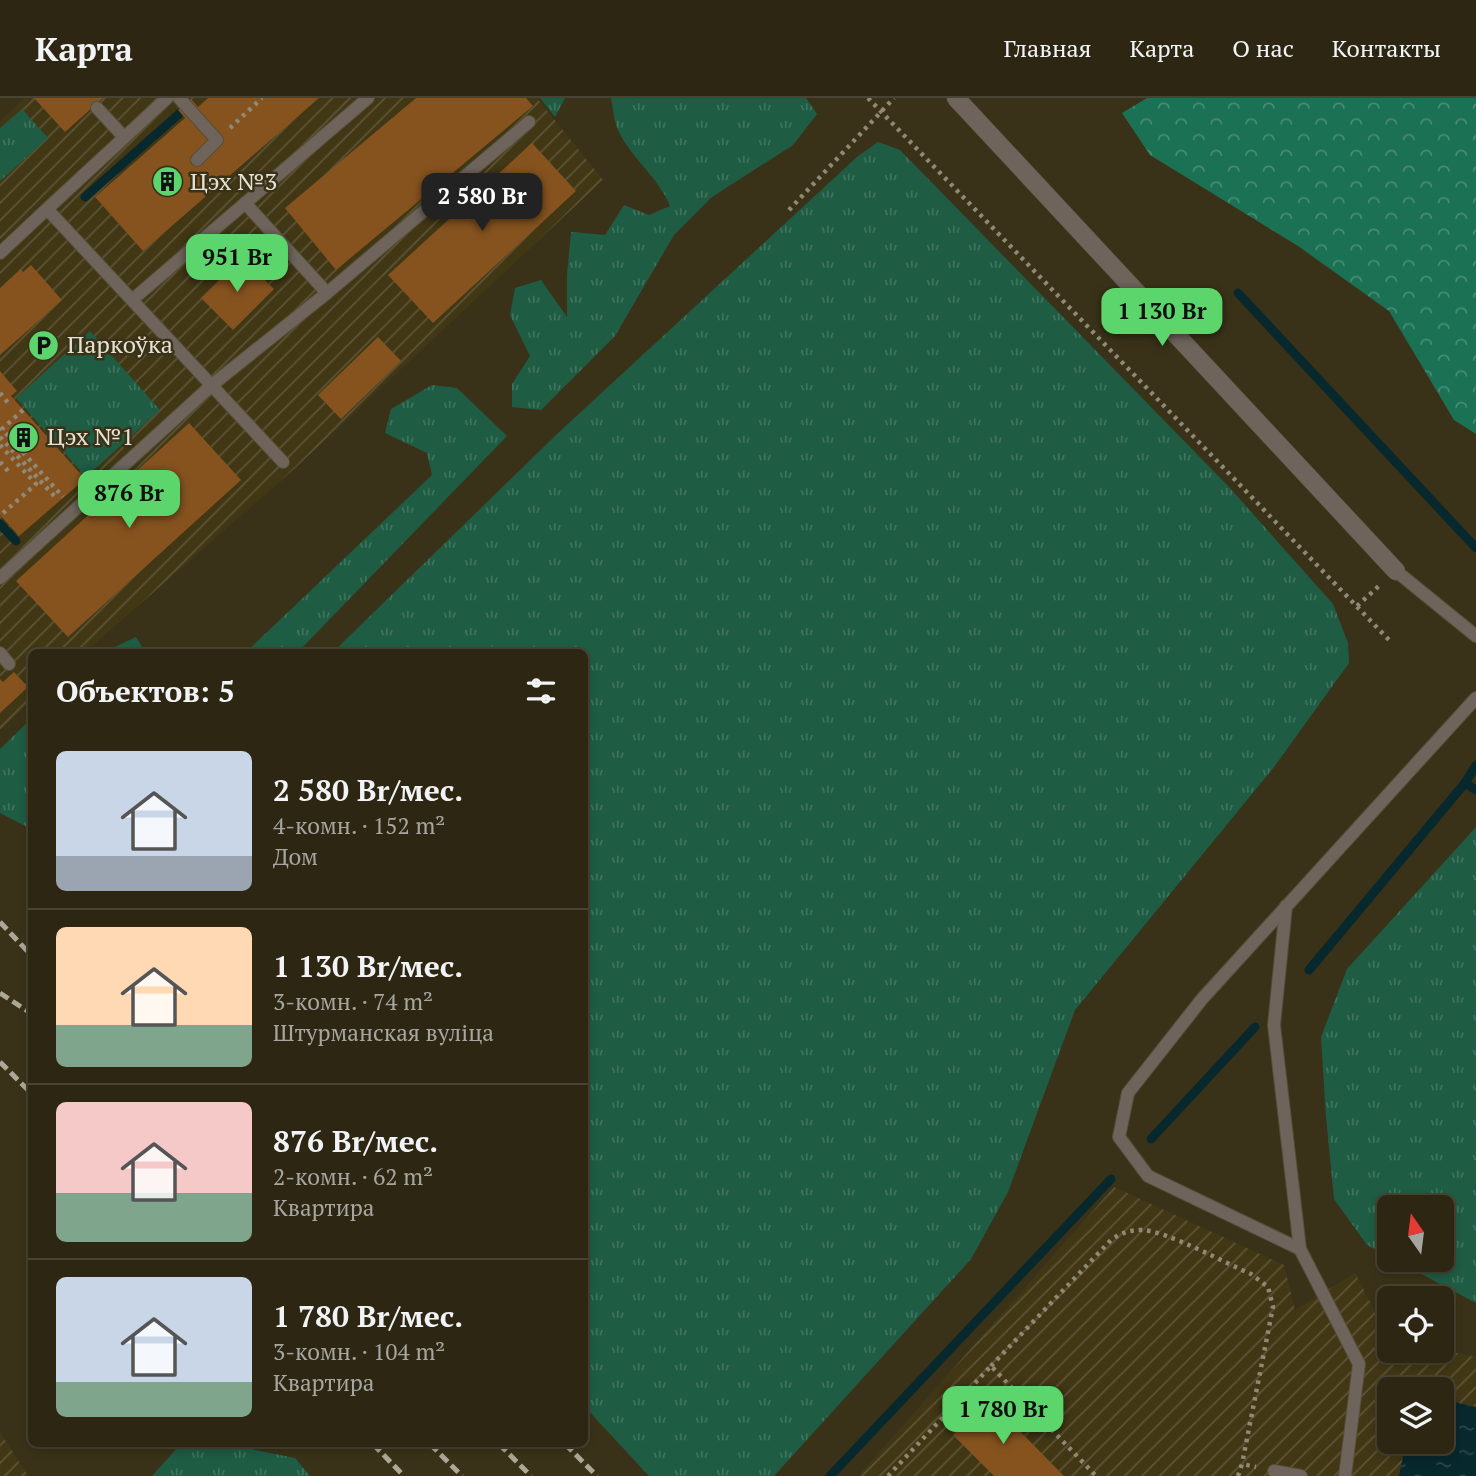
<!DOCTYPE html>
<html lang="ru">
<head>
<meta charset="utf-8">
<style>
  body { margin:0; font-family:"PT Serif",serif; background:#342e1b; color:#f1f3f6; height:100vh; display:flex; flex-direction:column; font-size:26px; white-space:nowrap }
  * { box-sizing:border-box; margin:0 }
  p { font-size:23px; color:#a6a59f }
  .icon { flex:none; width:38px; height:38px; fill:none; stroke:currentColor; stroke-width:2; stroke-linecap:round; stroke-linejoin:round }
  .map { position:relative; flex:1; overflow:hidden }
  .side { position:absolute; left:28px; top:551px; width:560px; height:798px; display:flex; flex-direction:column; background:#2c2612; border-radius:10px; box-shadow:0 4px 10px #0003,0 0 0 2px #484332 }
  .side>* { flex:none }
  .needle { width:46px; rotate:346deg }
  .tools { position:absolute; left:1377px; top:1097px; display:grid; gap:14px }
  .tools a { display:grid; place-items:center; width:77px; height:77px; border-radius:10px; background:#2c2612; box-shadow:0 4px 10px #0003,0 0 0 2px #484332; font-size:35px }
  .price { position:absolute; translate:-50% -60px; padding:0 16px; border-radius:14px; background:#5cd56d; color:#111; font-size:23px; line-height:46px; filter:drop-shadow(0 2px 4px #0008) }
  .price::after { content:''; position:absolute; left:50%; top:42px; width:21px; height:16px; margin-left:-10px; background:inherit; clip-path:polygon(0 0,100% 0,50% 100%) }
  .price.on { background:#222; color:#fff }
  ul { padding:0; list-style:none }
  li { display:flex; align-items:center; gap:21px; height:175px; padding:0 28px }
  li+li { border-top:2px solid #484332 }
  li span { display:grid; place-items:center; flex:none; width:196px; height:140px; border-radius:10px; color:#555 }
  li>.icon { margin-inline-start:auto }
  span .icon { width:84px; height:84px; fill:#fffc; stroke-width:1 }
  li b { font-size:30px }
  h2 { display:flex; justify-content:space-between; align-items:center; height:84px; padding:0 28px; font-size:30px }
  header { display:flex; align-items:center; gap:42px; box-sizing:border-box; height:98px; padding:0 35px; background:#2c2612; border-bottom:2px solid #484332 }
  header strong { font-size:33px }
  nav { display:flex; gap:38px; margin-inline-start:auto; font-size:24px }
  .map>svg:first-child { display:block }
  .industrial { fill:url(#industrial-furrows); fill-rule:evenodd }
  .grass { fill:url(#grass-tufts) }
  .forest { fill:url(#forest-crowns) }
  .water { fill:url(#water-ripples) }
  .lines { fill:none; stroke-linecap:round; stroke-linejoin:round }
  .stream { stroke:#07282c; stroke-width:9 }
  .building { fill:#86531f }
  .service-casing { stroke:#564e36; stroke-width:14 }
  .minor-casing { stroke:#564e36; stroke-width:19 }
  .path { stroke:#908975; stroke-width:4.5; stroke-dasharray:3.5 5; stroke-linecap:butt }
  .service { stroke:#6e645b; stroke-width:12 }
  .minor { stroke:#6e645b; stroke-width:18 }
  .rail { stroke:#ada795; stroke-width:5; stroke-dasharray:10 5; stroke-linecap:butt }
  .labels { text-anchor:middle; stroke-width:5; stroke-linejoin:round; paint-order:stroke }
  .poi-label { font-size:24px; fill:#e6e1d2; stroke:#3a3218; text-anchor:start }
</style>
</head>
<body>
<header>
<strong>Карта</strong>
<nav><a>Главная</a><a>Карта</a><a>О нас</a><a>Контакты</a></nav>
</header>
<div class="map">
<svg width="1476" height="1378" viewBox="0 0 1476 1378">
  <defs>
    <pattern id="industrial-furrows" width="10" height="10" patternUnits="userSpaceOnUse" patternTransform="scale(1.75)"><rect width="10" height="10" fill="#413715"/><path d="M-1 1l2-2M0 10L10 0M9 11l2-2" fill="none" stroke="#5c5436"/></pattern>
    <pattern id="grass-tufts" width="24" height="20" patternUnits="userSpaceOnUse" patternTransform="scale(1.75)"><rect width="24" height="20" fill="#1e5c44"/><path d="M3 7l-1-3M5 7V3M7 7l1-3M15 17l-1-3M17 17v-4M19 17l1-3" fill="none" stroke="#3f735e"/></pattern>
    <pattern id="forest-crowns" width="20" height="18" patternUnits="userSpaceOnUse" patternTransform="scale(1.75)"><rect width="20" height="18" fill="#1b7153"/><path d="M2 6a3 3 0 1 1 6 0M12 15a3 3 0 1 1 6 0" fill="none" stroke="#478c73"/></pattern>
    <pattern id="water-ripples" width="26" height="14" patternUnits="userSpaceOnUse" patternTransform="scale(1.75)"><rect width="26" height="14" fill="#07282c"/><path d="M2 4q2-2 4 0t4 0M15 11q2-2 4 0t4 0" fill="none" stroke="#2b474a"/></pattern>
  </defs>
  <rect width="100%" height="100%" fill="#3a3218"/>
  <!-- industrial -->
  <g class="industrial">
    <path d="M 25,0 L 537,0 L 603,82 L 293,372 L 84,555 L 32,555 L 31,603 L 0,632 L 0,23 Z"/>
    <path d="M 1114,1089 L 1284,1167 L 1295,1212 L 1355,1175 L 1389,1240 L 1390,1253 L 1442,1252 L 1476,1259 L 1476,1378 L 858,1378 ZM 1390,1292 L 1442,1292 L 1442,1344 L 1390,1344 Z"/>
    <path d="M 0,1334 L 28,1378 L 0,1378 Z"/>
  </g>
  <!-- grass -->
  <g class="grass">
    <path d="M 540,0 L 565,0 L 555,19 Z"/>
    <path d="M 611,0 L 806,0 L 817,16 L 793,47 L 712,99 L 674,137 L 615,238 L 541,312 L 512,309 L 512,286 L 530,258 L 510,217 L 515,190 L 541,182 L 567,219 L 567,177 L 571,134 L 605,137 L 624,107 L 649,117 L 670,108 C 659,80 631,60 618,32 C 614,23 613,10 611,0 Z"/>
    <path d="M 22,11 L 48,40 L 0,83 L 0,30 Z"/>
    <path d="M 878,44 L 900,52 L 1229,389 L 1333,506 L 1348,545 L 1349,565 L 1274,669 L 1075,912 L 1008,1094 L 971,1161 L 774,1378 L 649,1378 L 585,1309 L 584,555 L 332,555 L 556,337 L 857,59 Z"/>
    <path d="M 90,233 L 160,312 L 86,379 L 16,300 Z"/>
    <path d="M 432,287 L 457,290 L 507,338 L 297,555 L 245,555 L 432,377 L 427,355 L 385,335 L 391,311 Z"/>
    <path d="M 136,539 L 146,555 L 102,555 Z"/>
    <path d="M 31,621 L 31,731 L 0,715 L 0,651 Z"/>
    <path d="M 1476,729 L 1476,1205 L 1395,1162 L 1442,1162 L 1442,1110 L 1390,1110 L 1389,1159 L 1367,1147 L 1334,1101 L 1326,1019 L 1321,939 L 1347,871 Z"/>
    <path d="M 180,1347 L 236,1348 L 295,1360 L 310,1378 L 152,1378 Z"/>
  </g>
  <!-- forest -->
  <path class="forest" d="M 1147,0 L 1476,0 L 1476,336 L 1454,322 L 1389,213 L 1298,148 L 1150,57 L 1122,15 Z"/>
  <!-- water -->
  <path class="water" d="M 1442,1301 L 1476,1309 L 1476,1378 L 1399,1378 L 1406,1344 L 1442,1344 Z"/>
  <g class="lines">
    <!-- stream -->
    <g class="stream">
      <path d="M 85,99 L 180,15"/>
      <path d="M 1238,195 L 1476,450"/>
      <path d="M 0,426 L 16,443"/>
      <path d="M 1465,685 L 1476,692"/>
      <path d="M 1309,872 L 1465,685 L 1476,667"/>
      <path d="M 1151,1041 L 1255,929"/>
      <path d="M 830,1378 L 1111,1081"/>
    </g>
  </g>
  <!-- building -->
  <g class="building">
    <path d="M 34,0 L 103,0 L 65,34 Z"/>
    <path d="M 208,0 L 319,0 L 143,153 L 95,99 L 185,20 L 178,12 L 191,1 L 198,9 Z"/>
    <path d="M 416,0 L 526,0 L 533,8 L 336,172 L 285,110 Z"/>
    <path d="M 532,45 L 576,93 L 433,225 L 388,177 Z"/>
    <path d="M 242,160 L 274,191 L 233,232 L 201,200 Z"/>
    <path d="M 31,167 L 62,202 L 0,257 L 0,190 L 21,171 L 23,174 Z"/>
    <path d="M 378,239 L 401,263 L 341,321 L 318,297 Z"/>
    <path d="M 0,273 L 17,293 L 11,298 L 85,381 L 19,438 L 0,417 Z"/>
    <path d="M 189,325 L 241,382 L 68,539 L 16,483 Z"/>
    <path d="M 14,574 L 28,589 L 0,615 L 0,581 L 3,584 Z"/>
    <path d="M 989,1302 L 1064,1378 L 994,1378 L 953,1337 Z"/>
  </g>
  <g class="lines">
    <defs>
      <g id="service">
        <path d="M 179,0 L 217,42 L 197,62"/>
        <path d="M 97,10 L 124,39"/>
        <path d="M 47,111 L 167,0"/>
        <path d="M 0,155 L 47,111 L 283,364"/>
        <path d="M 327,195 L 529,24"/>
        <path d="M 132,202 L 368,0"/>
        <path d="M 1396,473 L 1476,538"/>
        <path d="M 0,480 L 212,287 L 327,195 L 245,105"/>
        <path d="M 0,555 L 9,566"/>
        <path d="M 1286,808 L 1274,927 L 1300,1151"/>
        <path d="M 1274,1373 L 1301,1378"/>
        <path d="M 1345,1378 L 1359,1266 L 1300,1151 L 1148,1078 L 1119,1039 L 1128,995 L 1202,901 L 1476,600"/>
      </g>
      <path id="minor" d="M 956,0 L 1396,473"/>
    </defs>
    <!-- service casing -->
    <use href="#service" class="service-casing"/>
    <!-- minor casing -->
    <use href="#minor" class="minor-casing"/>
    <!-- path -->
    <g class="path">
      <path d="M 868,0 L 1390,543"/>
      <path d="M 230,30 L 262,0"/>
      <path d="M 789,112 L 894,0"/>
      <path d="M 0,295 L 9,306"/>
      <path d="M 23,312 L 2,331 L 63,399"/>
      <path d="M 0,339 L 57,401"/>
      <path d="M 0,347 L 36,386 L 2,416"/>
      <path d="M 0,364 L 9,374"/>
      <path d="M 1357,508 L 1380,487"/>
      <path d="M 991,1268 L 1111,1142 C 1121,1135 1129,1132 1142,1132 C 1167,1133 1225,1165 1251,1176 L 1268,1189 L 1273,1209 L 1242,1366"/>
      <path d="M 888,1378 L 991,1268 L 1096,1378"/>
      <path d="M 1238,1378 L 1242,1366 L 1256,1369"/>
    </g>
    <!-- service -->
    <use href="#service" class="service"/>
    <!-- minor -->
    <use href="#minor" class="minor"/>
    <!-- rail -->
    <g class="rail">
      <path d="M 29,803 L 32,806"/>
      <path d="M 0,824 L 32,858"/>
      <path d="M 0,895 L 32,916"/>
      <path d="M 0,964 L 32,996"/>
      <path d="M 373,1346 L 404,1378"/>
      <path d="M 430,1346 L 462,1378"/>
      <path d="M 499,1346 L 531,1378"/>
      <path d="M 565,1346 L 597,1378"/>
    </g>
  </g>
  <!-- icons -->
  <defs>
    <symbol id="building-disc" viewBox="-11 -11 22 22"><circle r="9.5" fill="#5cd56d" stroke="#3a3218"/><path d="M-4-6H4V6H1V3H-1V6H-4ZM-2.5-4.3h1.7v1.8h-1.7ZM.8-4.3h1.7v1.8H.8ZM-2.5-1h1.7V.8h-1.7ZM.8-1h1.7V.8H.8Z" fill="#111"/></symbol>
    <symbol id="parking-disc" viewBox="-11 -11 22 22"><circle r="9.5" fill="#5cd56d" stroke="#3a3218"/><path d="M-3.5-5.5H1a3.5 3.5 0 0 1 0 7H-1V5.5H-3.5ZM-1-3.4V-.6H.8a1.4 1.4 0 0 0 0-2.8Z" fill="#111"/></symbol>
  </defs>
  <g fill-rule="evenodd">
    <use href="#building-disc" x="150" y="66" width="35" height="35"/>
    <use href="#parking-disc" x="26" y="230" width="35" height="35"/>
    <use href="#building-disc" x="6" y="322" width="35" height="35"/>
  </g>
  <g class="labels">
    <!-- poi labels -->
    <g class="poi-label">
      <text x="190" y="92">Цэх №3</text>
      <text x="67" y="255">Паркоўка</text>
      <text x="47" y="347">Цэх №1</text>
    </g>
  </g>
</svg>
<div class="tools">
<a><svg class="needle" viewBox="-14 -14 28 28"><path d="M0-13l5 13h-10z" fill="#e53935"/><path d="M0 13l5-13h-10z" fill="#a6a59f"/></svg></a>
<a><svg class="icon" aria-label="locate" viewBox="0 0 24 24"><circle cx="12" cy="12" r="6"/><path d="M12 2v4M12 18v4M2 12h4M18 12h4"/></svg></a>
<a><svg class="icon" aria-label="layers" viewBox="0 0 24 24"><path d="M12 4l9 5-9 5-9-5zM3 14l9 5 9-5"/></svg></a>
</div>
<b class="price on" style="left:482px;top:135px">2 580 Br</b>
<b class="price" style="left:237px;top:196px">951 Br</b>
<b class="price" style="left:1162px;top:250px">1 130 Br</b>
<b class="price" style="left:129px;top:432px">876 Br</b>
<b class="price" style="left:1003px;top:1348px">1 780 Br</b>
<section class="side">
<h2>Объектов: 5<svg class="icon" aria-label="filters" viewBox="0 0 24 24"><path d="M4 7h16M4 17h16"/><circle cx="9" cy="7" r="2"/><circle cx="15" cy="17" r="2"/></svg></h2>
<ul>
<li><span style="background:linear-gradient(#c9d6e8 75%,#9aa5b1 0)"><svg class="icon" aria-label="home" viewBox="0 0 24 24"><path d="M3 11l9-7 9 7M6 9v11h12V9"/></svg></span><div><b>2 580 Br/мес.</b><p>4-комн. · 152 m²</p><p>Дом</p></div></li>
<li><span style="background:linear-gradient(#ffd9b3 70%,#7fa58c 0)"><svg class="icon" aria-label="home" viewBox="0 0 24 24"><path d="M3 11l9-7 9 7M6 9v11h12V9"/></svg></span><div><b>1 130 Br/мес.</b><p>3-комн. · 74 m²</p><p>Штурманская вуліца</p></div></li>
<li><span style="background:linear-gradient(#f6c9c9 65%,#7fa58c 0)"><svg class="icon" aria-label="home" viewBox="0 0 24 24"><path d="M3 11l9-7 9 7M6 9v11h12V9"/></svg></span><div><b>876 Br/мес.</b><p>2-комн. · 62 m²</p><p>Квартира</p></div></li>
<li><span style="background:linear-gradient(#c9d6e8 75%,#7fa58c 0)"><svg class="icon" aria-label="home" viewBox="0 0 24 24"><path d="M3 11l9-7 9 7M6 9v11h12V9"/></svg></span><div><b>1 780 Br/мес.</b><p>3-комн. · 104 m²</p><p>Квартира</p></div></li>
</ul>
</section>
</div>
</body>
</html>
